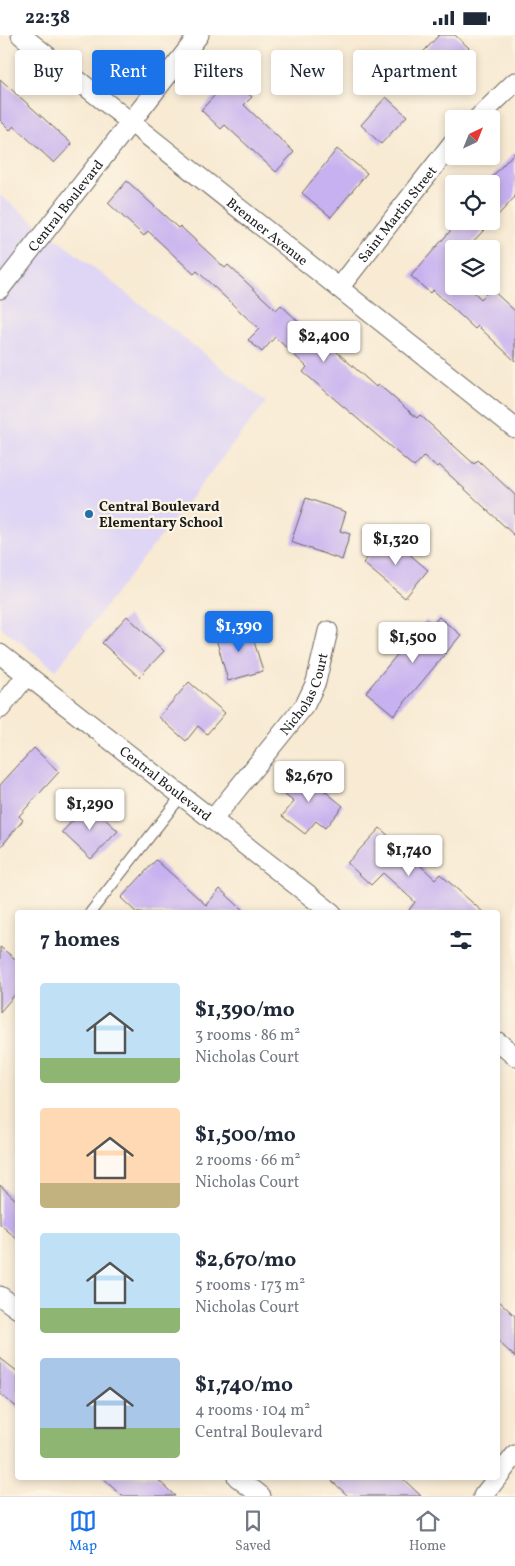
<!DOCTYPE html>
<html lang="en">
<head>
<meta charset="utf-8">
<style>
  body { margin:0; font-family:Vollkorn,serif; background:#f6f6f7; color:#1f2937; height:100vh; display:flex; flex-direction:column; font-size:19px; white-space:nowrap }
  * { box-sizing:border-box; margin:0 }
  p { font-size:16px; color:#747a83 }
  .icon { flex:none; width:28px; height:28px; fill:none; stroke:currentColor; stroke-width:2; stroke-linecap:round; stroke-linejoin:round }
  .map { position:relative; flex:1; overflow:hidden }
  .drawer { position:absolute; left:15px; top:875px; width:485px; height:570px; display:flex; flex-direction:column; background:#fff; border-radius:5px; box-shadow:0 2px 8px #0003 }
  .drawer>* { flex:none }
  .hud { position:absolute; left:15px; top:15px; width:485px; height:45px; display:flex; gap:10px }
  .needle { width:32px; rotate:43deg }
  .tools { position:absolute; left:445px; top:75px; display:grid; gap:10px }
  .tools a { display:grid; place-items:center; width:55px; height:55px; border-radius:5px; background:#fff; box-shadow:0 2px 8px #0003; font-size:25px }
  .price { position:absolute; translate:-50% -42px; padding:0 11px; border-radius:5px; background:#fff; color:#222; font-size:16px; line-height:32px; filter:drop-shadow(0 1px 2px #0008) }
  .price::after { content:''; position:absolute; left:50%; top:30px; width:15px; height:11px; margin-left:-8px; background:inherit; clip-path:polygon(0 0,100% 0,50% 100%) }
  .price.selected { background:#1a73e8; color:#fff }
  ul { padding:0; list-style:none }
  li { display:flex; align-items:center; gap:15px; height:125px; padding:0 25px }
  li span { display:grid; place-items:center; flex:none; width:140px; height:100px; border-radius:5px; color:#555 }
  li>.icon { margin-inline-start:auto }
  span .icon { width:60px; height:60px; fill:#fffc; stroke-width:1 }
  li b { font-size:21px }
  h2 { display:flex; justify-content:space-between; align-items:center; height:60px; padding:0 25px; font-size:21px }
  .chip { padding:0 18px; border-radius:5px; background:#fff; box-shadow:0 2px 8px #0003; font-size:18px; line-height:45px }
  .chip.selected { background:#1a73e8; color:#fff }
  .status { display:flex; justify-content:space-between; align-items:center; height:35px; padding:0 25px; background:#fff; direction:ltr }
  .status svg { height:14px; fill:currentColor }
  .dock { display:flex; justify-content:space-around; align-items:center; height:70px; border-top:1px solid #e0e1e3; background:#fff; font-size:14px; color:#747a83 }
  .dock a { display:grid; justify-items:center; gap:2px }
  .dock .selected { color:#1a73e8 }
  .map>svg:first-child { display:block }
  .built { fill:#dfd5f5 }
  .building { fill:#c7b1f0 }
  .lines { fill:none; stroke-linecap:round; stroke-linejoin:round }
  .service-casing { stroke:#69645c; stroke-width:12 }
  .minor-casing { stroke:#69645c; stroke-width:21 }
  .service { stroke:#fff; stroke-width:10 }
  .minor { stroke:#fff; stroke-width:19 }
  .poi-dot { fill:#1f6fb2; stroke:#fcf5e5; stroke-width:2 }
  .labels { text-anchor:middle; stroke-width:4.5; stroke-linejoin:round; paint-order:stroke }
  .street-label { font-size:14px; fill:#1c1c1c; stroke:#fcf5e5 }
  .poi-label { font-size:14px; font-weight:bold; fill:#1c1c1c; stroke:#fcf5e5; text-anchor:start }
</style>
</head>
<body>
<div class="status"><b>22:38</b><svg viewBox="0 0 49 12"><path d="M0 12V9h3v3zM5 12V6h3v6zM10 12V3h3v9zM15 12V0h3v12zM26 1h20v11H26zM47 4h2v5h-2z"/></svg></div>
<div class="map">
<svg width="515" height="1461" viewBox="0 0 515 1461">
  <rect width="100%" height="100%" fill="#fcf5e5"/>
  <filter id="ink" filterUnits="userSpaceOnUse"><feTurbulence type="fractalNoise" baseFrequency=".02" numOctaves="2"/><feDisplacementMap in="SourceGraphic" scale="10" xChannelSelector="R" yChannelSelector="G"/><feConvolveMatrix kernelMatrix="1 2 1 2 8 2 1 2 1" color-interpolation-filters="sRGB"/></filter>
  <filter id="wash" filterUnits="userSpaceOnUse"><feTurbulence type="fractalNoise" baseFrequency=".0096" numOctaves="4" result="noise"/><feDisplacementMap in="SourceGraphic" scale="20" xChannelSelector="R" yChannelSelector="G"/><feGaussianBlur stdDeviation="1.12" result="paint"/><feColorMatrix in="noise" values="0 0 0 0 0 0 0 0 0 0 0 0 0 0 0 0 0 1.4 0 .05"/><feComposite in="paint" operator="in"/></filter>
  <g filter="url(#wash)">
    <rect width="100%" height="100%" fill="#f8ead3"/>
    <!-- built -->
    <path class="built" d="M 0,160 L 266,367 L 56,635 L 0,591 Z"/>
    <g id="blocks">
      <!-- building -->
      <g class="building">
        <path d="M 439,0 L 455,0 L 469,13 L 434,50 L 412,29 Z"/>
        <path d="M 231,43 L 252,62 L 244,70 L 294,117 L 276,137 L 225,90 L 221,94 L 201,75 Z"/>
        <path d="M 0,44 L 72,109 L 54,128 L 14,91 L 10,95 L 0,85 Z"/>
        <path d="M 386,62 L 407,81 L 381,109 L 361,90 Z"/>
        <path d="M 337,114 L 367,138 L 331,182 L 302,158 Z"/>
        <path d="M 515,117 L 515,162 L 466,214 L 454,214 L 454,251 L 468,251 L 481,264 L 491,254 L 515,276 L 515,326 L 478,291 L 475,294 L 433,255 L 430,258 L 411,241 L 459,186 L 491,186 L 491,143 Z"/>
        <path d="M 127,146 L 178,193 L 180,191 L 225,233 L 228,230 L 276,275 L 281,270 L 325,312 L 328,309 L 376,352 L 378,349 L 417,383 L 420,380 L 474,429 L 478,425 L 515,460 L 515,501 L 439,430 L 437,432 L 424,421 L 414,432 L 303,337 L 307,332 L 275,302 L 262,317 L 248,305 L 259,294 L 197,236 L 194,239 L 148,196 L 144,201 L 108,168 Z"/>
        <path d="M 306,463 L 346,477 L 340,496 L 350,499 L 342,525 L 291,507 Z"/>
        <path d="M 387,500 L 428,535 L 405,563 L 363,528 Z"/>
        <path d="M 127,581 L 164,616 L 139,642 L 102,608 Z"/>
        <path d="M 439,582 L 461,600 L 394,680 L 366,657 L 426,585 L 432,590 Z"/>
        <path d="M 249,590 L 263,636 L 228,646 L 215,600 Z"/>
        <path d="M 189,647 L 225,678 L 207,699 L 198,691 L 186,706 L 159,682 Z"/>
        <path d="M 34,713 L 59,737 L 19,781 L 23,785 L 0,813 L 0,750 Z"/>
        <path d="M 298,734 L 343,771 L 325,793 L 316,786 L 305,799 L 282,781 L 294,767 L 280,756 Z"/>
        <path d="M 89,769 L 118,796 L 91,824 L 62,797 Z"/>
        <path d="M 380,793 L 435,844 L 440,839 L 484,878 L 407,878 L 415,867 L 383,838 L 371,850 L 347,828 Z"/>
        <path d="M 156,825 L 206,870 L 220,854 L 246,878 L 137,878 L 121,863 Z"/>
        <path d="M 0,912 L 18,926 L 18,956 L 0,977 Z"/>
        <path d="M 0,1150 L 18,1167 L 18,1205 L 0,1189 Z"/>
        <path d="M 498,1265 L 515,1281 L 515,1322 L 498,1306 Z"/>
        <path d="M 0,1323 L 18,1337 L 18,1373 L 0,1359 Z"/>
        <path d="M 101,1442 L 155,1442 L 175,1461 L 122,1461 Z"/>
        <path d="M 328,1442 L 401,1442 L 421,1461 L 348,1461 Z"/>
      </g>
    </g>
  </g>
  <g filter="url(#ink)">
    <use href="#blocks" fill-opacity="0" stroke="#69645c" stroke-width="1"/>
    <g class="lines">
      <defs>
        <path id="service" d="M 90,878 L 182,760"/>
        <g id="minor">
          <path id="s1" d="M 21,0 L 515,393"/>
          <path d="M 477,84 L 515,47"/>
          <path id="s2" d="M 339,253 L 454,106"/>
          <path id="s3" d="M 0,254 L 199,0"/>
          <path id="s4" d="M 0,619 L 332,878"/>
          <path d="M 0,674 L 27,640"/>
          <path id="s5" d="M 213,784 L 305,670 L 316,647 L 328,596"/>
          <path d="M 498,1007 L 515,1021"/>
          <path d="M 0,1261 L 18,1274"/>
          <path d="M 237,1442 L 261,1461"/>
          <path d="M 483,1461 L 515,1420"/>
        </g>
      </defs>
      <!-- service casing -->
      <use href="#service" class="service-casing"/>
      <!-- minor casing -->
      <use href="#minor" class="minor-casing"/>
      <!-- service -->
      <use href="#service" class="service"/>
      <!-- minor -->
      <use href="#minor" class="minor"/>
    </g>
  </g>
  <!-- markers -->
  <circle class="poi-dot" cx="89" cy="479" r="5"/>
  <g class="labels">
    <!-- street labels -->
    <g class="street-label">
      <text dy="5" stroke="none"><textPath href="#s3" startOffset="106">Central Boulevard</textPath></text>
      <text dy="5" stroke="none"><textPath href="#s2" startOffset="94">Saint Martin Street</textPath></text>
      <text dy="5" stroke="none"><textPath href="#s1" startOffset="315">Brenner Avenue</textPath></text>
      <text dy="5" stroke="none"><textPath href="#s5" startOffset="156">Nicholas Court</textPath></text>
      <text dy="5" stroke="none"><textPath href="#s4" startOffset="210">Central Boulevard</textPath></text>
    </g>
    <!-- poi labels -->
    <g class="poi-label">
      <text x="99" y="476">Central Boulevard<tspan x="99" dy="16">Elementary School</tspan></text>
    </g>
  </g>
</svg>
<div class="tools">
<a><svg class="needle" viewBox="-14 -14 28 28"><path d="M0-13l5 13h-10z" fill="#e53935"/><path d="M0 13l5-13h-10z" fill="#747a83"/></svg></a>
<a><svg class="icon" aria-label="locate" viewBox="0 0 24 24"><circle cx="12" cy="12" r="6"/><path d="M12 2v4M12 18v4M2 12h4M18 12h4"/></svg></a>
<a><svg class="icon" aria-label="layers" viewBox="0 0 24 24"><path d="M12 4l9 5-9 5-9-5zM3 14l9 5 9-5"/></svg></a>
</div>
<b class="price" style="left:324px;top:328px">$2,400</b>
<b class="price" style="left:396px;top:531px">$1,320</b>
<b class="price selected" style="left:239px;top:618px">$1,390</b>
<b class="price" style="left:413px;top:629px">$1,500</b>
<b class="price" style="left:309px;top:768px">$2,670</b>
<b class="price" style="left:90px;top:796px">$1,290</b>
<b class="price" style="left:409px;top:842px">$1,740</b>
<div class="hud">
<a class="chip">Buy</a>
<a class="chip selected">Rent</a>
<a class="chip">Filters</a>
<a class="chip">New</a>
<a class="chip">Apartment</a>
</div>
<section class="drawer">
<h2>7 homes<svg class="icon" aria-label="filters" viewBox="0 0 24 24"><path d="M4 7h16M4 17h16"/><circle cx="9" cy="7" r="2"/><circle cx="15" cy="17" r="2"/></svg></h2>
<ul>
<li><span style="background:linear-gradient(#bfe0f5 75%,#8fb573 0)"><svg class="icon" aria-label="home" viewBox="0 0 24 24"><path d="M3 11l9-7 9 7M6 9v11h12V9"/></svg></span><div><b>$1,390/mo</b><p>3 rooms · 86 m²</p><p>Nicholas Court</p></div></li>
<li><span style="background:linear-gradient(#ffd9b3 75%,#c2b280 0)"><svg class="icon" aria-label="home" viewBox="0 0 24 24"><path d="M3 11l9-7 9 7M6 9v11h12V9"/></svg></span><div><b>$1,500/mo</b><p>2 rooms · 66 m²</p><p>Nicholas Court</p></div></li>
<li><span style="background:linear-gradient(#bfe0f5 75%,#8fb573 0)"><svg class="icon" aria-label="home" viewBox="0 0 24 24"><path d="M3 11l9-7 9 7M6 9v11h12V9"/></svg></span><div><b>$2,670/mo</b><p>5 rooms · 173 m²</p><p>Nicholas Court</p></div></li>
<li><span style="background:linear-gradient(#a9c7e8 70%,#8fb573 0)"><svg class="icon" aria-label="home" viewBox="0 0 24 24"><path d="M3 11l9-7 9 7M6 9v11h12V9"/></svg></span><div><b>$1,740/mo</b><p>4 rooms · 104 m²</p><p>Central Boulevard</p></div></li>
</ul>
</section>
</div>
<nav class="dock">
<a class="selected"><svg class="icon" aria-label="map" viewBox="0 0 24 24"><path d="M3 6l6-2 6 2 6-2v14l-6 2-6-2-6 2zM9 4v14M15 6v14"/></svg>Map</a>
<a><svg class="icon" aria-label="saved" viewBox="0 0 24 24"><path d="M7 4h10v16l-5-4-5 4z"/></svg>Saved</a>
<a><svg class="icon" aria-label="home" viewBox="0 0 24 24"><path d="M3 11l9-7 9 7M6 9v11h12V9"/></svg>Home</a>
</nav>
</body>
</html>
